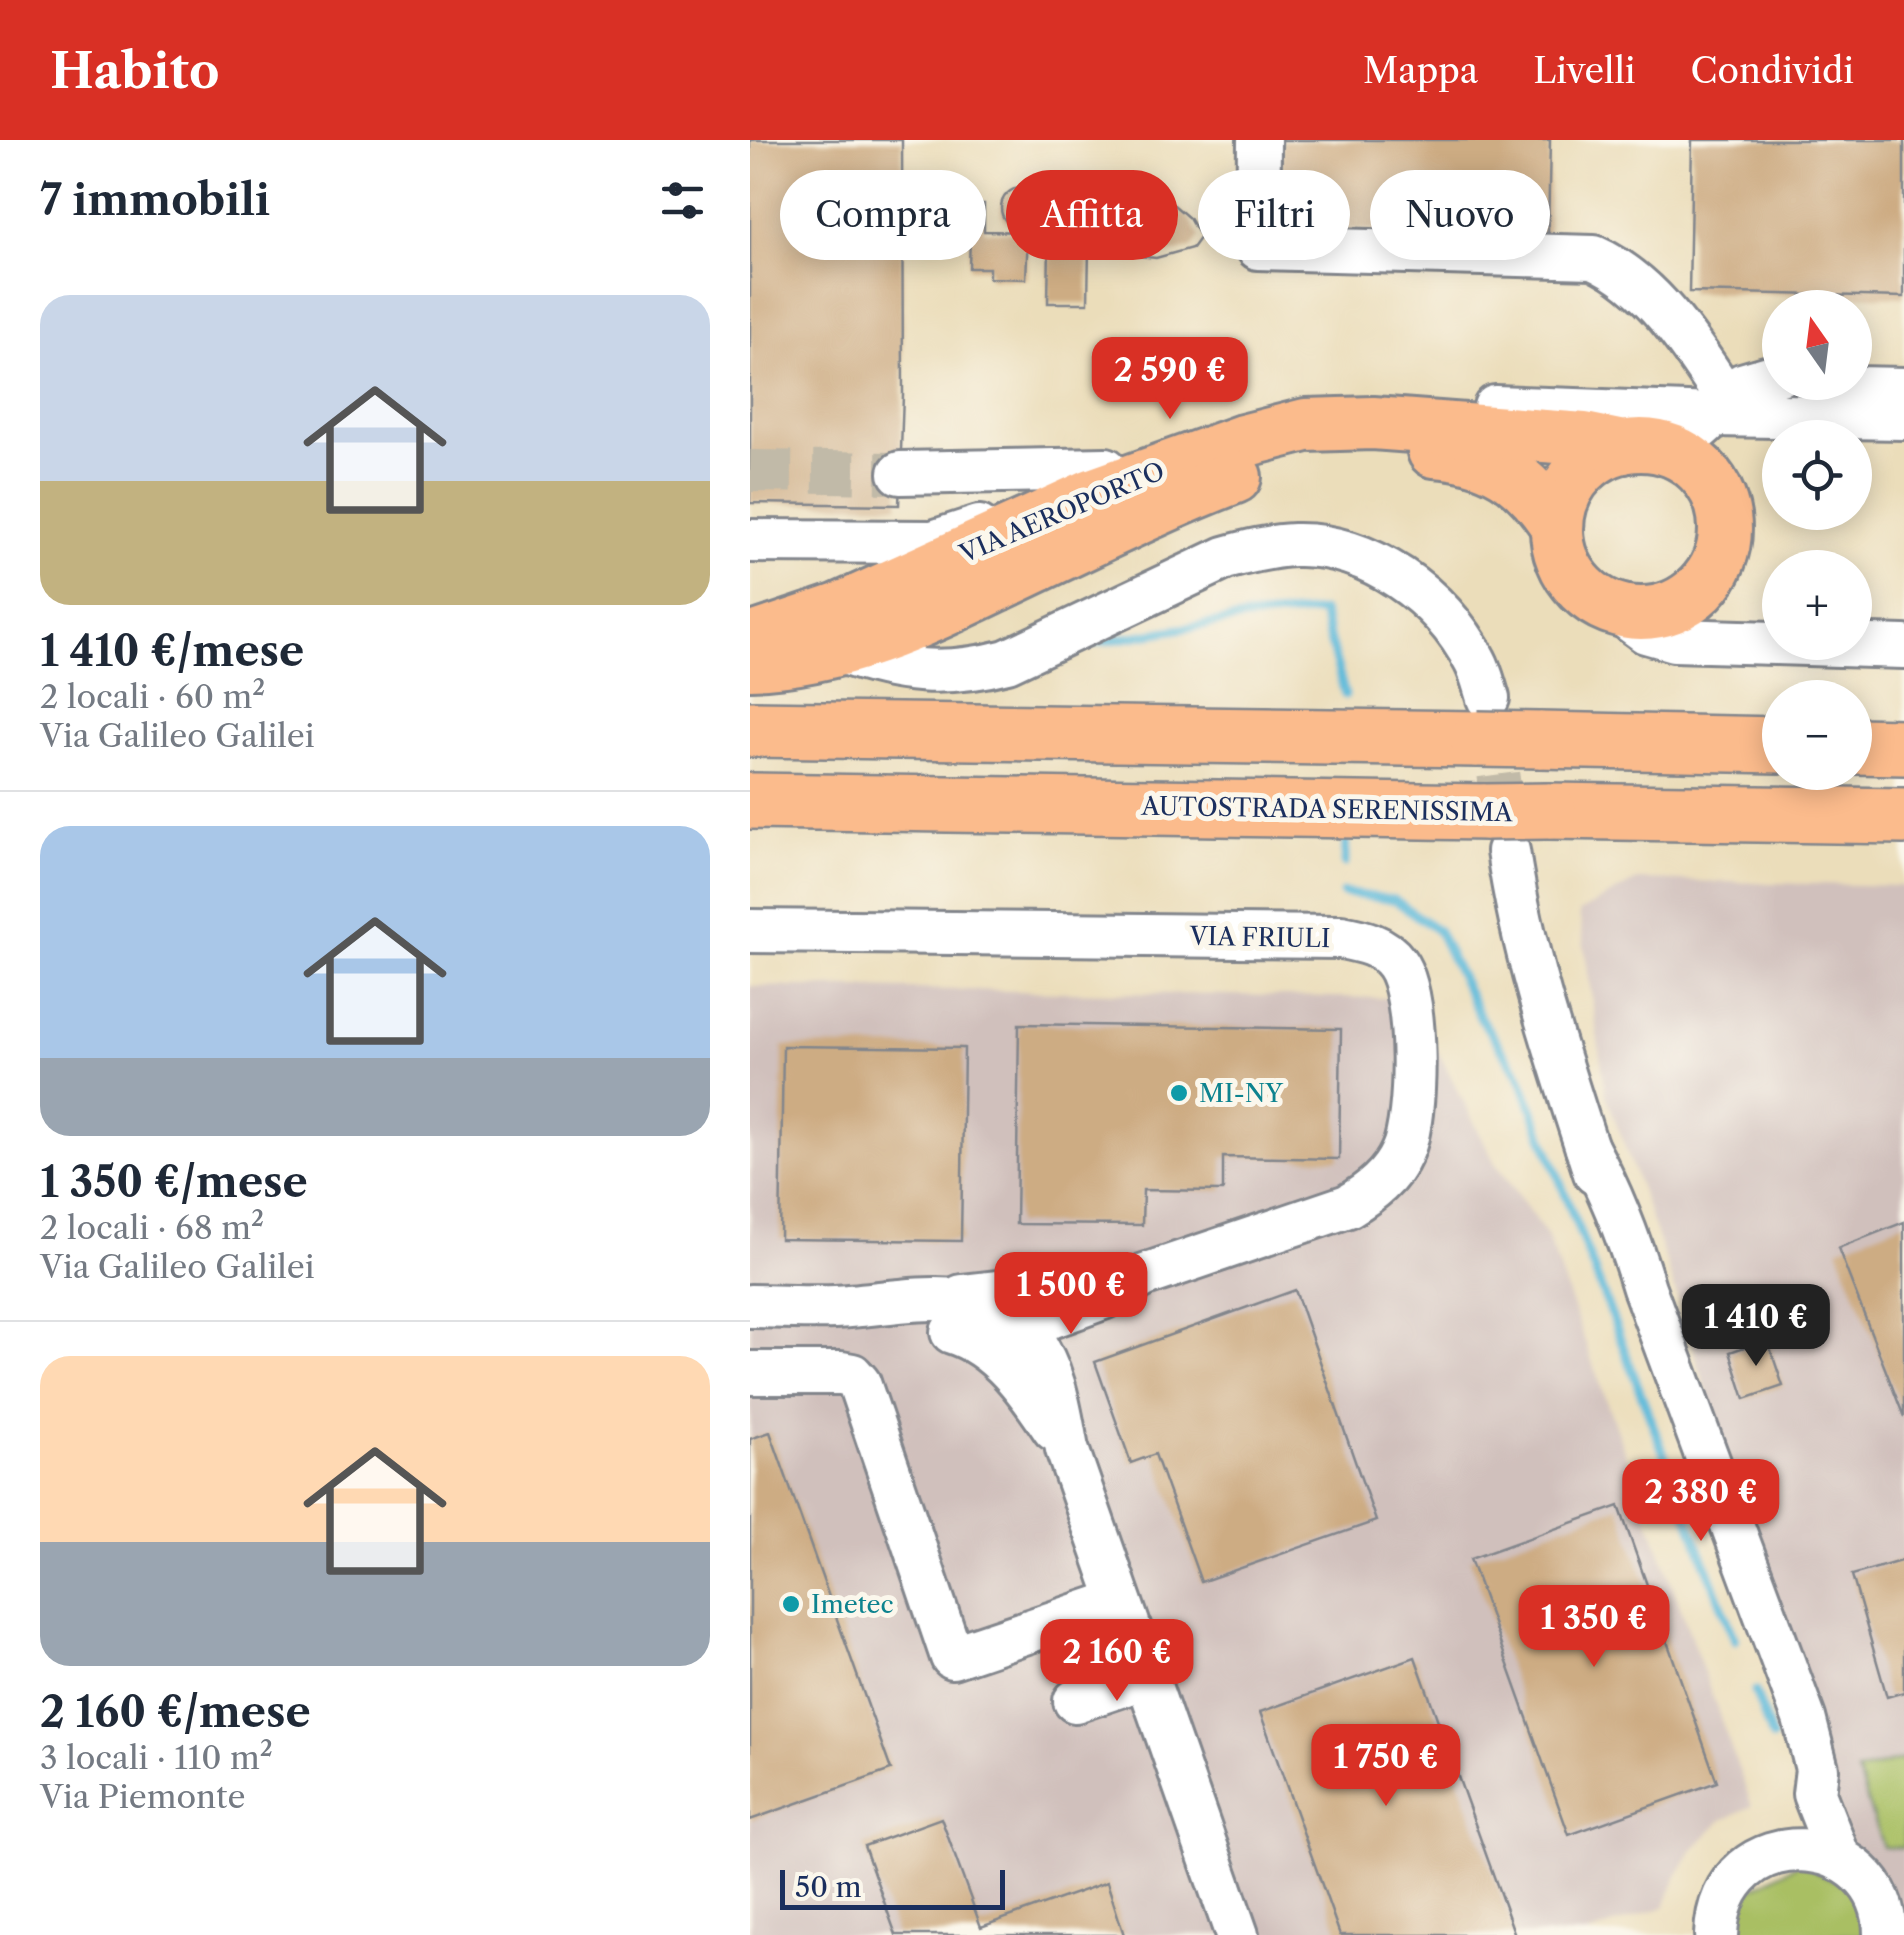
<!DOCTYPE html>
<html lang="it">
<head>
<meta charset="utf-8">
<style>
  body { margin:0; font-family:"Libre Caslon Text",serif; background:#f6f6f7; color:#1f2937; height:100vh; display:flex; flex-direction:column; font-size:38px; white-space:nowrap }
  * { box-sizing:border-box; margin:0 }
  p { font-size:32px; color:#747a83 }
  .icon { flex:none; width:55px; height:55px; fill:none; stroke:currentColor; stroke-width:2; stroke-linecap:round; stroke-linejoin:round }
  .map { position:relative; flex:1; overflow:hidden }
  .drawer { display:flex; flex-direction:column; background:#fff; width:750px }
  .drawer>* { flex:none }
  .top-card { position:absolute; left:30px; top:30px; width:950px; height:90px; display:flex; gap:20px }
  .needle { width:65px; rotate:346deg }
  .buttons { position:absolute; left:1012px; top:150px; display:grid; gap:20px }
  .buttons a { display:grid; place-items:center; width:110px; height:110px; border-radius:50%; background:#fff; box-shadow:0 5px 25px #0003; font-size:50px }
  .scale { position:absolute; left:30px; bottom:25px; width:225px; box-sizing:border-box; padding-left:10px; border:5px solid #1b2f5e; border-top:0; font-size:28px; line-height:35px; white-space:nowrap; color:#1b2f5e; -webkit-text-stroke:8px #fbf7ec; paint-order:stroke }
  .price { position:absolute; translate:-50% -85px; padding:0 22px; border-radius:20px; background:#d93025; color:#fff; font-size:32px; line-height:65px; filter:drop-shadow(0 2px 5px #0008) }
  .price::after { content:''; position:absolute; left:50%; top:60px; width:30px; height:22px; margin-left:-15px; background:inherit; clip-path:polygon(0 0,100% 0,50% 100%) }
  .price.on { background:#222; color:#fff }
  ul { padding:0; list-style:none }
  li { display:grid; align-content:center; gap:20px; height:530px; padding:0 40px }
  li+li { border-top:2px solid #e0e1e3 }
  li span { display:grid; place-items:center; height:310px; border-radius:30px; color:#555 }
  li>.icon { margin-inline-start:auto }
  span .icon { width:180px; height:180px; fill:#fffc; stroke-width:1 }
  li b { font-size:42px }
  h2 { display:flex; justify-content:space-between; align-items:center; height:120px; padding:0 40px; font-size:42px }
  .chip { padding:0 35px; border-radius:45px; background:#fff; box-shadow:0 5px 25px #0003; font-size:35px; line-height:90px }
  .chip.on { background:#d93025; color:#fff }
  header { display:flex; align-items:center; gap:60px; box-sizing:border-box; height:140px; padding:0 50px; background:#d93025; color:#fff }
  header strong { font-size:48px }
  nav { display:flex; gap:55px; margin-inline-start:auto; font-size:35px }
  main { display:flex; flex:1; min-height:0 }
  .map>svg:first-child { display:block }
  .industrial { fill:#d0c0bc }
  .green { fill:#a9bf64; stroke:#627761; stroke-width:2.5 }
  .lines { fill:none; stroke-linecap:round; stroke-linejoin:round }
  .stream { stroke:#59b7d8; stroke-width:9 }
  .building { fill:#cdac83 }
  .minor-tunnel { stroke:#c1baa8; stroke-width:42; stroke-dasharray:42 21; stroke-linecap:butt }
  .minor-casing { stroke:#83868c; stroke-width:48 }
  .major-casing { stroke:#83868c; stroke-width:58 }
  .highway-casing { stroke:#83868c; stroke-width:60 }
  .minor { stroke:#fff; stroke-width:42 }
  .major { stroke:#fbbb8c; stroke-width:52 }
  .highway { stroke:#fbbb8c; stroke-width:55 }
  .highway-bridge-casing { stroke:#83868c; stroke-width:60; stroke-linecap:butt }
  .highway-bridge { stroke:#fbbb8c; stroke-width:55 }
  .culture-dot { fill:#0f9aa8; stroke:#fbf7ec; stroke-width:4 }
  .labels { text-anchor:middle; stroke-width:10; stroke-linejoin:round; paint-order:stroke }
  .street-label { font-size:25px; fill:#1b2f5e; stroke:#fbf7ec }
  .culture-label { font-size:25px; fill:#0d838f; stroke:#fbf7ec; text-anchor:start }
</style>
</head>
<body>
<header>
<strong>Habito</strong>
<nav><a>Mappa</a><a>Livelli</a><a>Condividi</a></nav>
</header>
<main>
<section class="drawer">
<h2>7 immobili<svg class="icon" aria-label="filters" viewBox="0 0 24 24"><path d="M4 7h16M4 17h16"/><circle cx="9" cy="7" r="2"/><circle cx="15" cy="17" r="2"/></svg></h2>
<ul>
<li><span style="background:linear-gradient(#c9d6e8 60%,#c2b280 0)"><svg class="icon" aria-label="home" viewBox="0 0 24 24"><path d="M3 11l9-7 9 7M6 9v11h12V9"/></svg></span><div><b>1 410 €/mese</b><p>2 locali · 60 m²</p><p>Via Galileo Galilei</p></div></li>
<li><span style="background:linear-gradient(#a9c7e8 75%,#9aa5b1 0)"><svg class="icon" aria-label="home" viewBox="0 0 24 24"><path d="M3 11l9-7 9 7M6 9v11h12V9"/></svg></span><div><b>1 350 €/mese</b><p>2 locali · 68 m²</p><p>Via Galileo Galilei</p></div></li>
<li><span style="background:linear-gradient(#ffd9b3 60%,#9aa5b1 0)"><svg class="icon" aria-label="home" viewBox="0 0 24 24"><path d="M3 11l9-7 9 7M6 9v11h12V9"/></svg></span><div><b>2 160 €/mese</b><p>3 locali · 110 m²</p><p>Via Piemonte</p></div></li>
</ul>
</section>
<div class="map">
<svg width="1154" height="1795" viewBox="0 0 1154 1795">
  <rect width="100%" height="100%" fill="#fbf7ec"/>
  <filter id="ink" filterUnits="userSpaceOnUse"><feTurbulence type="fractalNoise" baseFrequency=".01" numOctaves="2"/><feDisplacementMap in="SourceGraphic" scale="20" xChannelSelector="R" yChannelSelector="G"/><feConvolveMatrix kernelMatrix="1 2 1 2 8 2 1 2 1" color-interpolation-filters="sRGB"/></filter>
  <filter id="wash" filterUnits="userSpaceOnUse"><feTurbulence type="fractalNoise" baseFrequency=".0048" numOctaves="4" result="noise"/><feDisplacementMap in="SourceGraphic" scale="40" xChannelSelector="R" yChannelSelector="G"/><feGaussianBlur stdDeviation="2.25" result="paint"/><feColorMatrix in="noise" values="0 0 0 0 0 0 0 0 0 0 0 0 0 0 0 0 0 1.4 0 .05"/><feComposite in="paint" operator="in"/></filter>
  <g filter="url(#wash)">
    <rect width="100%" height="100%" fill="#ebddba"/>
    <!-- industrial -->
    <g class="industrial">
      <path d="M 888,740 L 1154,746 L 1154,1795 L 1129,1795 L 916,1122 L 856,954 L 829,772 Z"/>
      <path d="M 0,846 L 637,858 L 686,908 L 745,1023 L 797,1096 L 1002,1666 L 971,1681 L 944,1708 L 927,1736 L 915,1767 L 836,1795 L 0,1795 Z"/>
    </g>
    <!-- green -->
    <g class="green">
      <path d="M 1154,1619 L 1154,1708 L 1133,1707 L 1107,1632 Z"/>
      <path d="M 1050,1723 L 1108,1752 L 1121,1795 L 980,1795 L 992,1754 Z"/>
    </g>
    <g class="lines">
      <!-- stream -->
      <g class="stream">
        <path d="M 338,504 L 496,478 L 572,472 L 595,555"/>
        <path d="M 595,723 L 596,698"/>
        <path d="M 593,753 L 645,760 L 688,791 L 731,879 L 770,936 L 985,1500"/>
        <path d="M 1005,1551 L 1022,1598"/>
      </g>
    </g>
    <g id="blocks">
      <!-- building -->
      <g class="building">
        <path d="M 0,0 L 152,0 L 153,255 L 149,365 L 0,363 Z"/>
        <path d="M 532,0 L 800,0 L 798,94 L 530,88 Z"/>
        <path d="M 942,0 L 1154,0 L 1154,157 L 939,152 Z"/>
        <circle cx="271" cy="68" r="20"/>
        <path d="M 300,48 L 340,49 L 338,163 L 298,163 Z"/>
        <path d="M 409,60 L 424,65 L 439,78 L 450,97 L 442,108 L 406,118 L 379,115 L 348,100 L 363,71 L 379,63 Z"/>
        <path d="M 205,63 L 234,64 L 234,91 L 278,92 L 276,139 L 239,138 L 239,128 L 219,128 L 220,96 L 204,95 Z"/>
        <path d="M 269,884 L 591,889 L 589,1019 L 473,1017 L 473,1051 L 393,1050 L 392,1085 L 266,1084 Z"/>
        <path d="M 33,906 L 214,908 L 211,1101 L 30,1099 Z"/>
        <path d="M 1154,1082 L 1154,1277 L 1088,1108 Z"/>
        <path d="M 545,1150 L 626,1381 L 451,1442 L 405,1314 L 381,1323 L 345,1222 Z"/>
        <path d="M 1017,1199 L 1033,1246 L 995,1259 L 980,1212 Z"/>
        <path d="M 20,1292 L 141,1630 L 0,1680 L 0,1299 Z"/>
        <path d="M 869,1366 L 967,1642 L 819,1695 L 720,1419 Z"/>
        <path d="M 1154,1420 L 1154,1552 L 1137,1557 L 1102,1435 Z"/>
        <path d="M 665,1517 L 765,1795 L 590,1795 L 510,1572 Z"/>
        <path d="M 191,1678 L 231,1787 L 357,1742 L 374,1795 L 146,1795 L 114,1706 Z"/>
      </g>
    </g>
  </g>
  <g filter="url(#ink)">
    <use href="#blocks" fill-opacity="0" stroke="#83868c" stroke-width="2.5"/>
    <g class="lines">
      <!-- minor-tunnel -->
      <g class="minor-tunnel">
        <path d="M 0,331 L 150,333"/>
        <path d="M 740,572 L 757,700"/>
      </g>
      <defs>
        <g id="minor">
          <path d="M 509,0 L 508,108 L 844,117 C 901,142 941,204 974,255"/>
          <path d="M 1069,242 L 1105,248 L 1154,249"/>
          <path d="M 745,267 L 965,275 L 1154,278"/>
          <path d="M 923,312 L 965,275 L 974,255 L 992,245 L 1030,234"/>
          <path d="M 150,333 L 356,329"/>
          <path d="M 0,401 L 183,402 L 229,387"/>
          <path d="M 866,470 L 896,492 L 924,500 L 1154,507"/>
          <path d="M 88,511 C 148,533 195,537 257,521 L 475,418 C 497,412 520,406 544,405 C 618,403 692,456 725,521 C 731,532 734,546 738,558"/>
          <path d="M 758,711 C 774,821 811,927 845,1033"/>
          <path d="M 0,791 L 591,797 C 612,801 633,805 646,823 C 669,853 668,978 652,1012 C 641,1037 621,1052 598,1066 L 395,1135 L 353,1158 L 303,1176 L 253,1190 L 210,1194"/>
          <path d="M 837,1008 C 862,1054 879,1098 894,1148 L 1054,1578 L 1067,1629 L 1064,1654 L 1090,1720"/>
          <path d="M 212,1156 L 345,1141"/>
          <path d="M 0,1166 C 28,1166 57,1168 85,1167 C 150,1164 235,1138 282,1200 C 305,1231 310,1273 317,1309 L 487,1795"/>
          <path d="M 202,1192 C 248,1206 279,1251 304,1289"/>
          <path d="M 0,1233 L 91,1233 L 102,1235 L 109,1243 L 202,1517 L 369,1461"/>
          <path d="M 325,1561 L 396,1537"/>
          <path d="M 966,1795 C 970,1676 1136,1688 1135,1795"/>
        </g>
        <g id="major">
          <circle cx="891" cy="389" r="84"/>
          <path d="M 684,311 C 742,315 776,337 807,386"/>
          <path d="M 0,500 L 89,470 L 342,355 L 493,301 L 556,285 L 623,283 L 834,299 L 873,307"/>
          <path d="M 0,523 C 91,520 166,484 247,445 C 326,408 404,368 485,337"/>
        </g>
        <g id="highway">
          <path d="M 0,589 L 728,599"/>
          <path d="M 789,600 L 1030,605"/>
          <path d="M 1105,606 L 1154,607"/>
          <path d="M 0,661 L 736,672"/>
          <path d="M 798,671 L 1154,676"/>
        </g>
      </defs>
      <!-- minor casing -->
      <use href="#minor" class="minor-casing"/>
      <!-- major casing -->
      <use href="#major" class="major-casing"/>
      <!-- highway casing -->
      <use href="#highway" class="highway-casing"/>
      <!-- minor -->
      <use href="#minor" class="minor"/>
      <!-- major -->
      <use href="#major" class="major"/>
      <!-- highway -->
      <use href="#highway" class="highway"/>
      <defs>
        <g id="highway-bridge">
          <path d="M 728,599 L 789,600"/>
          <path d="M 736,672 L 798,671"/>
        </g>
      </defs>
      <!-- highway-bridge casing -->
      <use href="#highway-bridge" class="highway-bridge-casing"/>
      <!-- highway-bridge -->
      <use href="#highway-bridge" class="highway-bridge"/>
    </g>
  </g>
  <!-- markers -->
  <g class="culture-dot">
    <circle cx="429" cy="953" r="10"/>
    <circle cx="41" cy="1464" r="10"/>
  </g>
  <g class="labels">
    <!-- street labels -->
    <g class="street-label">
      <text transform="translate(312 372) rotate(-23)" y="9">VIA AEROPORTO</text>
      <text transform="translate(577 669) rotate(1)" y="9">AUTOSTRADA SERENISSIMA</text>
      <text transform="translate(510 797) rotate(1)" y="9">VIA FRIULI</text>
    </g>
    <!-- culture labels -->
    <g class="culture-label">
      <text x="449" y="962">MI-NY</text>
      <text x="61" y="1473">Imetec</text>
    </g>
  </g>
</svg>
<div class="buttons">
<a><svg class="needle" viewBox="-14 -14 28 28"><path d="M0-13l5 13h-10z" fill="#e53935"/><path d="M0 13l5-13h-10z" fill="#747a83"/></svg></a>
<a><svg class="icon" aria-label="locate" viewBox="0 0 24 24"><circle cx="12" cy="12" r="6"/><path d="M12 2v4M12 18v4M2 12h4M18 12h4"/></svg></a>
<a>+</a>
<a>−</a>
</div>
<div class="scale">50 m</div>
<b class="price" style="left:420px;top:282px">2 590 €</b>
<b class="price" style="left:321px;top:1197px">1 500 €</b>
<b class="price on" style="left:1006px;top:1229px">1 410 €</b>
<b class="price" style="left:951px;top:1404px">2 380 €</b>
<b class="price" style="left:844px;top:1530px">1 350 €</b>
<b class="price" style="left:367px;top:1564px">2 160 €</b>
<b class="price" style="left:636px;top:1669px">1 750 €</b>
<div class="top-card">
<a class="chip">Compra</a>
<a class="chip on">Affitta</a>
<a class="chip">Filtri</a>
<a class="chip">Nuovo</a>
</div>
</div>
</main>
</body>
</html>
